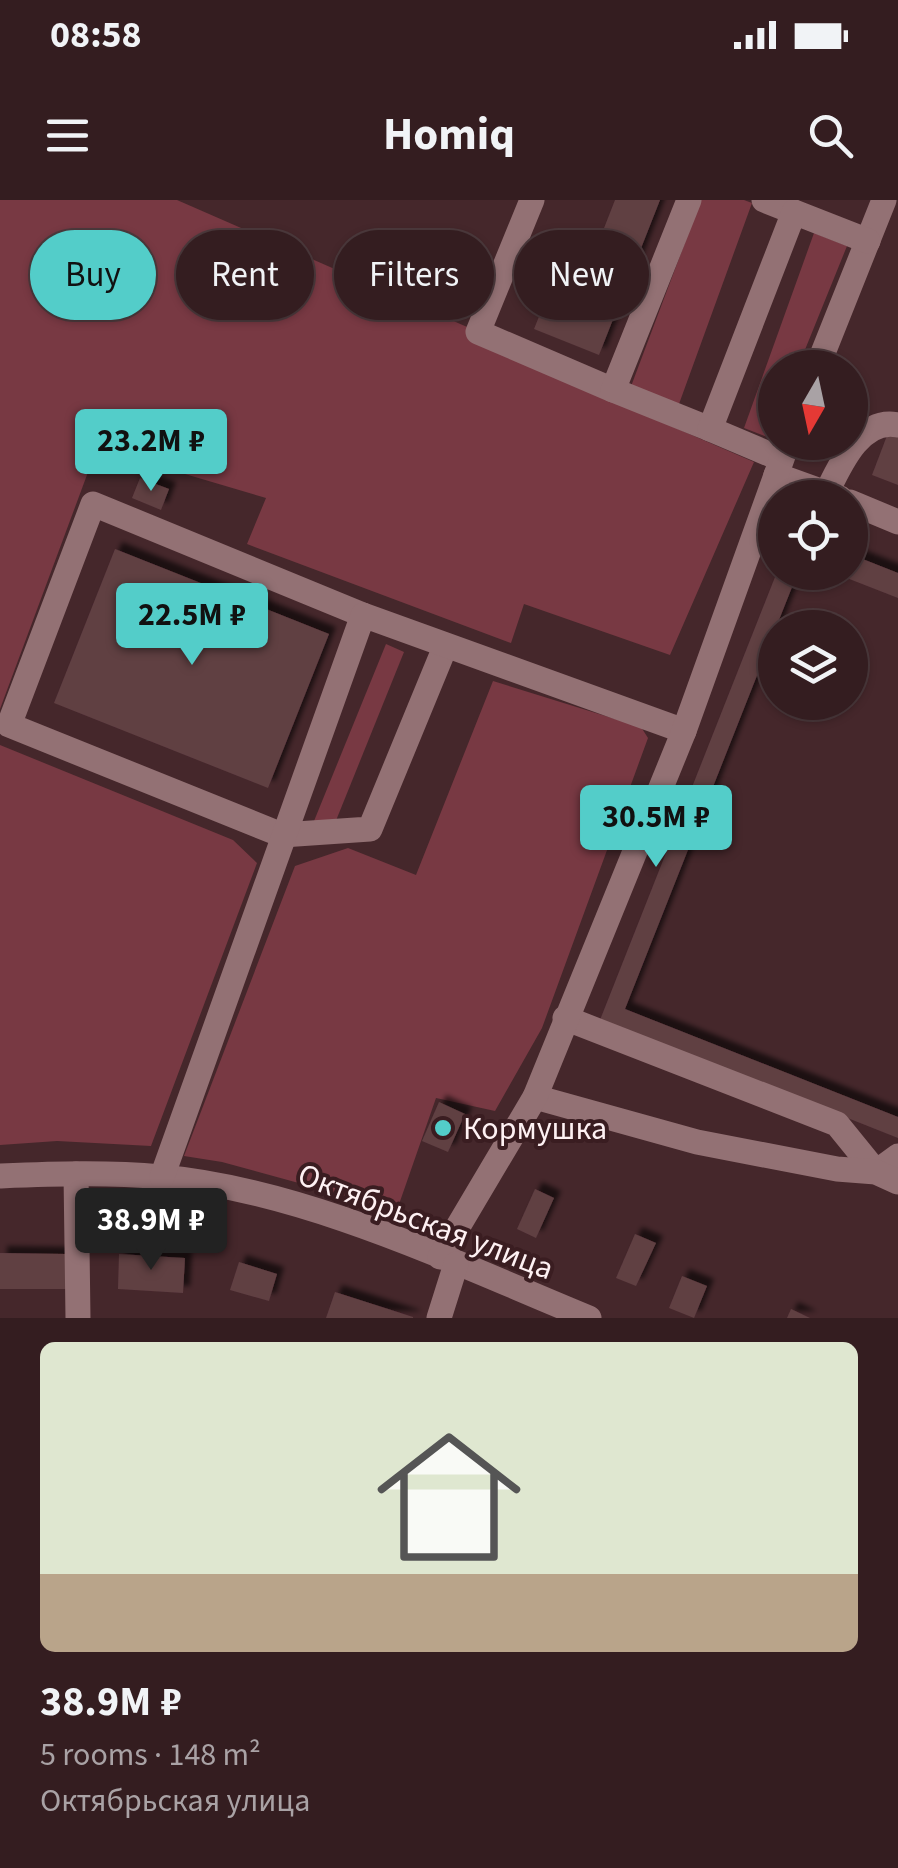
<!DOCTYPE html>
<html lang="en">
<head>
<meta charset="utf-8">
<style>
  body { margin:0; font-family:"Source Sans 3",sans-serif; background:#3f2a2d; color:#f1f3f6; height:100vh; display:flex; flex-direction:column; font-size:38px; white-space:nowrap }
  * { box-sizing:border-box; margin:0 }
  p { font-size:32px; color:#a9a2a5 }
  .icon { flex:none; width:55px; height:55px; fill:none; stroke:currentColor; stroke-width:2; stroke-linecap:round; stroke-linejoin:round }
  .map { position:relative; height:1118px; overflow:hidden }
  .details { display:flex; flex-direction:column; background:#341d20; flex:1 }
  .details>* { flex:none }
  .hud { position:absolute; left:30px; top:30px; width:840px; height:90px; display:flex; gap:20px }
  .needle { width:65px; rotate:189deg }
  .tools { position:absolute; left:758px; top:150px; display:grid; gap:20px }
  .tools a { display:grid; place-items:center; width:110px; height:110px; border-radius:50%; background:#341d20; box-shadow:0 2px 8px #0004,0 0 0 2px #4e3b3e; font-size:50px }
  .price { position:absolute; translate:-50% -85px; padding:0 22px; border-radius:10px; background:#53cdc9; color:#111; font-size:32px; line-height:65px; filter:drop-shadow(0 2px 5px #0008) }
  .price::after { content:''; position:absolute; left:50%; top:60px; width:30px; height:22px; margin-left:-15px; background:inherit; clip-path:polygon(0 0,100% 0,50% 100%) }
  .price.current { background:#222; color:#fff }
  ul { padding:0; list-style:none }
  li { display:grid; align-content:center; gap:20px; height:530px; padding:0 40px }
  li span { display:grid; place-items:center; height:310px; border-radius:15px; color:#555 }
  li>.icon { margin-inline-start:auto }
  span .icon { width:180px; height:180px; fill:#fffc; stroke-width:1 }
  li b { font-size:42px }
  .chip { padding:0 35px; border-radius:45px; background:#341d20; box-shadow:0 2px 8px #0004,0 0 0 2px #4e3b3e; font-size:35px; line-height:90px }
  .chip.current { background:#53cdc9; color:#111 }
  .status { display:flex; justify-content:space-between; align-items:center; height:70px; padding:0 50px; background:#341d20; direction:ltr }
  .status svg { height:28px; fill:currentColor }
  header { display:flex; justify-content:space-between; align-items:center; height:130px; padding:0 40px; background:#341d20; font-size:45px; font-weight:700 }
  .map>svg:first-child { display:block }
  .grass { fill:#783943 }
  .building { fill:#603f43; filter:url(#shadow) }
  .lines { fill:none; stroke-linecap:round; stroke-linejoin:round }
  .minor { stroke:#937174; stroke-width:25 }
  .poi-dot { fill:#53cdc9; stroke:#3a1d21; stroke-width:4 }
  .labels { text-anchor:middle; stroke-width:8; stroke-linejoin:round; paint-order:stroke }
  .poi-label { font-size:32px; fill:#fef1f3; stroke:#3a1d21; text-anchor:start }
  .street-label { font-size:32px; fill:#fef1f3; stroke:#3a1d21 }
</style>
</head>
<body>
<div class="status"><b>08:58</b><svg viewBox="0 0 49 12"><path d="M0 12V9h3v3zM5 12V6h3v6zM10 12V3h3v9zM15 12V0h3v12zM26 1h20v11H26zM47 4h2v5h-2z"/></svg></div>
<header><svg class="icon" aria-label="menu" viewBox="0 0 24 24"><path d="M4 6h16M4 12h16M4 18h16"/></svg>Homiq<svg class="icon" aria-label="search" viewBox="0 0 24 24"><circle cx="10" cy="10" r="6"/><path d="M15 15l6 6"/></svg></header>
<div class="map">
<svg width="898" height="1118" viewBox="0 0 898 1118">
  <defs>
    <filter id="shadow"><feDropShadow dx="7" dy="-7" stdDeviation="2.5" flood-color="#0009"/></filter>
  </defs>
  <rect width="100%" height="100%" fill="#45272b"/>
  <!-- grass -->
  <g class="grass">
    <path d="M 0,0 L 177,0 L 627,197 L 701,0 L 744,0 L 752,3 L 671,226 L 754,262 L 670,455 L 524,404 L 511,443 L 247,344 L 266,298 L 97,248 L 0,509 Z"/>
    <path d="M 814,33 L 847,46 L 798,167 L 775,168 L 775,224 L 770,238 L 744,228 Z"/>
    <path d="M 386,444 L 404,452 L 333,628 L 314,621 Z"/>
    <path d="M 493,481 L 641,527 L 648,538 L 542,828 L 495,911 L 436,898 L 397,1010 L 222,962 L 184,956 L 295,666 L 348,648 L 416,675 Z"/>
    <path d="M 0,545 L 233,640 L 257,663 L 151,946 L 57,941 L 0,945 Z"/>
  </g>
  <!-- building -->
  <g class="building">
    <path d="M 615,0 L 660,0 L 599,155 L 534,129 L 550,89 L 576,100 Z"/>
    <path d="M 888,233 L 898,237 L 898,285 L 872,275 Z"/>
    <path d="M 140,278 L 169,289 L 161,310 L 132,298 Z"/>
    <path d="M 115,349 L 329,434 L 268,588 L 54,503 Z"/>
    <path d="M 850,354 L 898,373 L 898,398 L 834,373 L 850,372 Z"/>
    <path d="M 777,372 L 798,372 L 625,809 L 898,917 L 898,938 L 600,820 Z"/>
    <path d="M 439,902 L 465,914 L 448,952 L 422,941 Z"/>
    <path d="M 535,989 L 554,998 L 536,1038 L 517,1029 Z"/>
    <path d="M 635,1034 L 656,1043 L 636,1086 L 616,1078 Z"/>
    <path d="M 0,1053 L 66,1054 L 66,1089 L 0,1089 Z"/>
    <path d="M 119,1054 L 185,1058 L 183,1093 L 118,1089 Z"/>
    <path d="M 239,1062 L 277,1074 L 269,1101 L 230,1090 Z"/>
    <path d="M 682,1076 L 707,1086 L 694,1118 L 669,1108 Z"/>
    <path d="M 335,1092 L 413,1117 L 413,1118 L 326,1118 Z"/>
    <path d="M 791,1109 L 810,1118 L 787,1118 Z"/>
  </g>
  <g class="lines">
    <!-- minor -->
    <g class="minor">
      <path d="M 532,0 L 478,132 L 613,190"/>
      <path d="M 689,0 L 613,190 L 710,229"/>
      <path d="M 764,0 L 794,12"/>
      <path d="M 817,168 L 884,0"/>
      <path d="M 781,259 L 710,229 L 794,12 L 868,41"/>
      <path d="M 776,275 L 840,298"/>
      <path d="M 827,292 C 840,265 861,217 898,225"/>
      <path d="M 850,302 L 898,322"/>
      <path d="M 363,415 L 93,304 L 9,525 L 282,635 L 370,629 L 445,447"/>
      <path d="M 565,818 L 837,924 L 876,972 L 898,956"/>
      <path d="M 535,897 L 697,942 L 837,969 L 876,972 L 898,982"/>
      <path d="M 76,974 L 78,1118"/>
      <path d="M 0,976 C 54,974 107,972 161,977 C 305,990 455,1063 589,1118"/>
      <path d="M 162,977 L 363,415 L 684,531"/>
      <path d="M 440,1057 L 535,897 L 684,531 L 788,242"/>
      <path d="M 439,1118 L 456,1064"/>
    </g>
  </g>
  <!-- markers -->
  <circle class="poi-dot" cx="443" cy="928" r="10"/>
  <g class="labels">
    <!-- poi labels -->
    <g class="poi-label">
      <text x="463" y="939">Кормушка</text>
    </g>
    <!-- street labels -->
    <g class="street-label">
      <text transform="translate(426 1021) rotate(21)" y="11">Октябрьская улица</text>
    </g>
  </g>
</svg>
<div class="tools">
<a><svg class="needle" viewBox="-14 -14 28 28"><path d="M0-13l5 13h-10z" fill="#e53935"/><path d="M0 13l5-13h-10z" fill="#a9a2a5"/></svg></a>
<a><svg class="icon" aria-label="locate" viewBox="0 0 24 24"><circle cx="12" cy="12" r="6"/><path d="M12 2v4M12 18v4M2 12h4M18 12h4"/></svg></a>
<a><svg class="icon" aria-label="layers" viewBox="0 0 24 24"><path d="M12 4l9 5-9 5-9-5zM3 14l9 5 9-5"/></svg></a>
</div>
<b class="price" style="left:151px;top:294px">23.2M ₽</b>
<b class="price" style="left:192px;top:468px">22.5M ₽</b>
<b class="price" style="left:656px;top:670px">30.5M ₽</b>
<b class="price current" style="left:151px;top:1073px">38.9M ₽</b>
<div class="hud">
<a class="chip current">Buy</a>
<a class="chip">Rent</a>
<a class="chip">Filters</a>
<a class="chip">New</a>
</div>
</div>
<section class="details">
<ul>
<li><span style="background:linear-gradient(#dfe7d0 75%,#b9a48a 0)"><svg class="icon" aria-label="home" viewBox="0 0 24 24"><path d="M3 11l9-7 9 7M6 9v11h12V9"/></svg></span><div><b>38.9M ₽</b><p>5 rooms · 148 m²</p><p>Октябрьская улица</p></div></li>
</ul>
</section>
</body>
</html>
